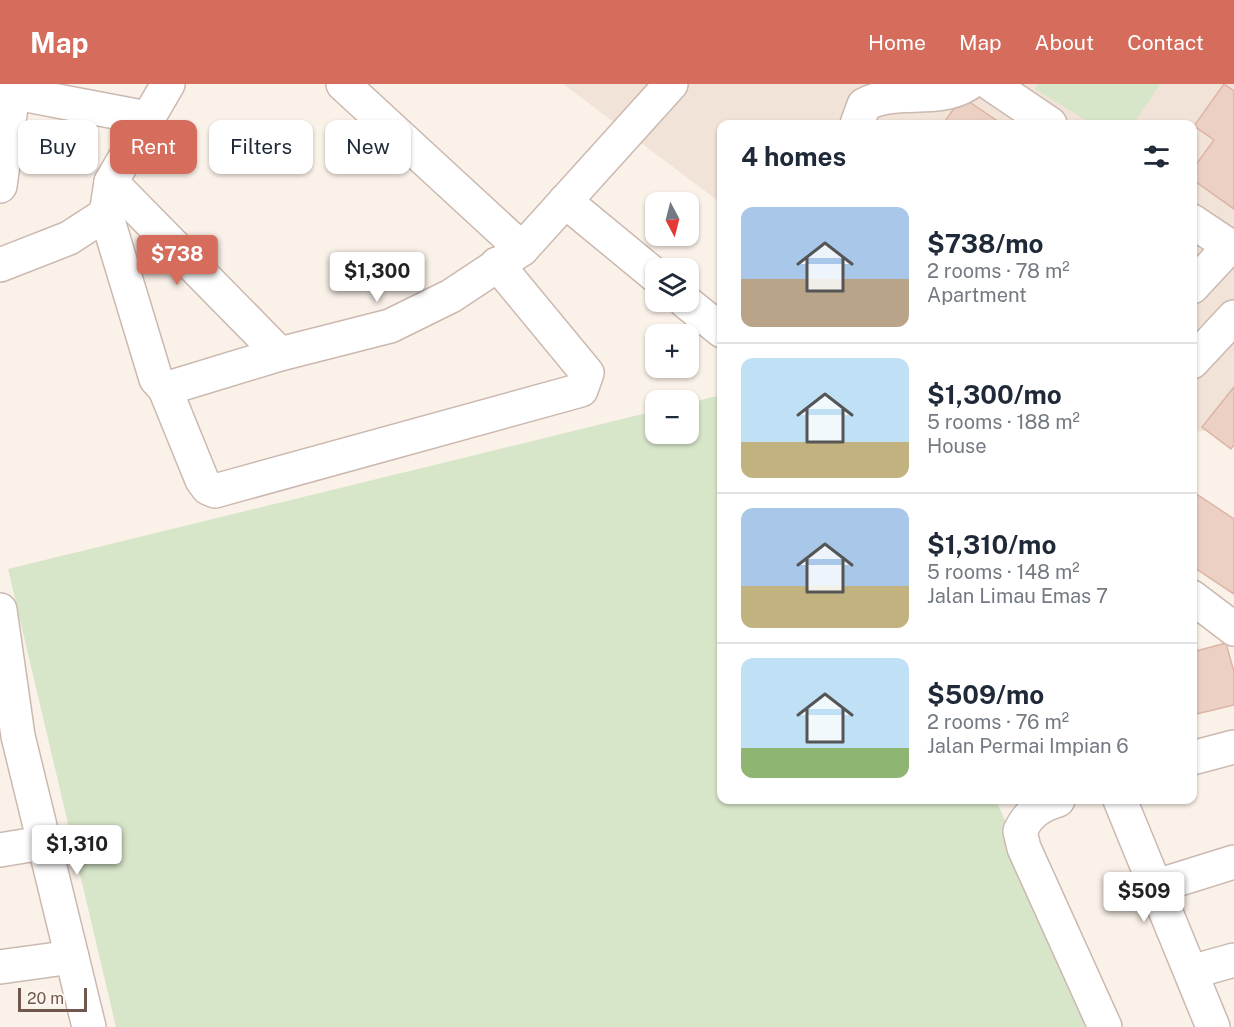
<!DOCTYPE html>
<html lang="en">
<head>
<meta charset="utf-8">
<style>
  body { margin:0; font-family:"Public Sans",sans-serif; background:#f6f6f7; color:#1f2937; height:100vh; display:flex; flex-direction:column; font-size:22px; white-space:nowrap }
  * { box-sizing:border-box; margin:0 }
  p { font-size:20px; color:#747a83 }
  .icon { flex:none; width:33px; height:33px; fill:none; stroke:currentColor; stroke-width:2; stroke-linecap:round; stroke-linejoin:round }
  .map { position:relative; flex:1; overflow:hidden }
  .drawer { position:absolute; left:717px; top:36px; width:480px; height:684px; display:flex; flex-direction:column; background:#fff; border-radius:12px; box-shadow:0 2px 4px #0004 }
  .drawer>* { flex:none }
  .guide { position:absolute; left:18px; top:36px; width:570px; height:54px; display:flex; gap:12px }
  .needle { width:39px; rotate:173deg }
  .fabs { position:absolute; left:645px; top:108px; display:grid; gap:12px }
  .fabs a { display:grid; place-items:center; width:54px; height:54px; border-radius:12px; background:#fff; box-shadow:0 2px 4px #0004; font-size:30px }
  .scale { position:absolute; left:18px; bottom:15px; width:69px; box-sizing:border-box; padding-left:6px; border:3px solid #71584f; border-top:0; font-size:16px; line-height:21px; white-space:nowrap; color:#71584f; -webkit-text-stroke:4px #fdf6ee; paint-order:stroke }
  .price { position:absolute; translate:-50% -51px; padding:0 14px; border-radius:6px; background:#fff; color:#222; font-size:20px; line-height:39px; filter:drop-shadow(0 2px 3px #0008) }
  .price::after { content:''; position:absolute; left:50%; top:36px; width:18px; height:14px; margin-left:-9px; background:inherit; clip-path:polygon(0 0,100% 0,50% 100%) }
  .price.active { background:#d56c5c; color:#fff }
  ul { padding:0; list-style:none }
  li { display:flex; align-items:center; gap:18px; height:150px; padding:0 24px }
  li+li { border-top:2px solid #e0e1e3 }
  li span { display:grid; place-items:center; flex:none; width:168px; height:120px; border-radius:12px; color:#555 }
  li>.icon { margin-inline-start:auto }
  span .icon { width:72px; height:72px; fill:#fffc; stroke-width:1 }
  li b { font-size:26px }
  h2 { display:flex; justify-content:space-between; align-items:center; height:72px; padding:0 24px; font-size:26px }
  .chip { padding:0 21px; border-radius:12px; background:#fff; box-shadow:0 2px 4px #0004; font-size:21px; line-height:54px }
  .chip.active { background:#d56c5c; color:#fff }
  header { display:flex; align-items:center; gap:36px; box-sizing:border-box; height:84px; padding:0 30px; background:#d56c5c; color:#fff }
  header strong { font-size:28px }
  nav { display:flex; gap:33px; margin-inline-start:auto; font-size:21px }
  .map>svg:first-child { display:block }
  .residential { fill:#f1e3d8 }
  .green { fill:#d7e6c8 }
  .building { fill:#ecd0c3; stroke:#ddb5a6; stroke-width:1.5 }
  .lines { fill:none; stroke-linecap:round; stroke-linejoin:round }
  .minor-casing { stroke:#cbb9b0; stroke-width:36 }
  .minor { stroke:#fff; stroke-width:33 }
</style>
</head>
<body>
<header>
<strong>Map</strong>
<nav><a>Home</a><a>Map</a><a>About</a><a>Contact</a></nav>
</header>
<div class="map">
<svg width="1234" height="943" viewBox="0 0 1234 943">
  <rect width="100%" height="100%" fill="#faf1e8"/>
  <!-- residential -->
  <path class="residential" d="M 563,0 L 1234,0 L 1234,357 L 1217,345 L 1193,348 L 1192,40 L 722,40 L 721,119 Z"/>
  <!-- green -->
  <g class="green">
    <path d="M 1038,0 L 1160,0 L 1134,40 L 1092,40 L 1035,5 Z"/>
    <path d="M 721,311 L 722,716 L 996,716 L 1094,943 L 116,943 L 8,485 L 655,327 L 656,350 L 688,350 L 689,319 Z"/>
  </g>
  <!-- building -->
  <g class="building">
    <path d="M 1224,0 L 1234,7 L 1234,125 L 1192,95 L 1192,86 L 1214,56 L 1194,42 Z"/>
    <path d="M 962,13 L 996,36 L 993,40 L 943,40 Z"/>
    <path d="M 1234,303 L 1234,361 L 1231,365 L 1202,343 Z"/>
    <path d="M 1192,407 L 1234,435 L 1234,510 L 1192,482 Z"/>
    <path d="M 1226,559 L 1234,588 L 1234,621 L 1192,631 L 1192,568 Z"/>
  </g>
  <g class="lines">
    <defs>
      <g id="minor">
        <path d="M 168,0 L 111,98 L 106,130 L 156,295 L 165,305 L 280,270 L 390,242 L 451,212 L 522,165 L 671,0"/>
        <path d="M 343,0 L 522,165"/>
        <path d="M 991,0 L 1050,40"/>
        <path d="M 0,6 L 147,34"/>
        <path d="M 857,40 L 864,21 C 896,3 937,20 968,0"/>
        <path d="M 111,98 L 280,270"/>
        <path d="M 0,102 L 13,9"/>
        <path d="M 565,117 L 656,192"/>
        <path d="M 1192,137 L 1234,165"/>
        <path d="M 0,181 L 69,154 L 106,130"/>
        <path d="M 1192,203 L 1230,162"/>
        <path d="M 686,218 L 722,247"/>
        <path d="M 1192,278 L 1234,233"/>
        <path d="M 165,305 L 202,396 L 208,404 L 215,407 L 581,306 L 587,289 L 497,180"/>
        <path d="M 1192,513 L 1234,545"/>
        <path d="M 0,526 L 18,652 L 89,943"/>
        <path d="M 1192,674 L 1234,663"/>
        <path d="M 1058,716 C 1039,722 1029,729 1020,747 L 1024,764 L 1105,943"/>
        <path d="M 1120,716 L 1213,943"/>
        <path d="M 0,766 L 42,759"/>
        <path d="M 1157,802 L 1234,778"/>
        <path d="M 0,883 L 72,873"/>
        <path d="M 1191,888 L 1234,876"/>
      </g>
    </defs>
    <!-- minor casing -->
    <use href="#minor" class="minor-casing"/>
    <!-- minor -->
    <use href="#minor" class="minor"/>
  </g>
</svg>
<div class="fabs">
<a><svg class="needle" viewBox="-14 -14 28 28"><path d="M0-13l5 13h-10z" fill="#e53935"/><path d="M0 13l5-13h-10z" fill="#747a83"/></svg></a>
<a><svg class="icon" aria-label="layers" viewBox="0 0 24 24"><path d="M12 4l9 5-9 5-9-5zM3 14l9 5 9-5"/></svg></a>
<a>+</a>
<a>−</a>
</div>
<div class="scale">20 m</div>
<b class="price active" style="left:177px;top:202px">$738</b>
<b class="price" style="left:377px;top:219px">$1,300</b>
<b class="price" style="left:77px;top:792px">$1,310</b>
<b class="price" style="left:1144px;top:839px">$509</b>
<div class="guide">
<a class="chip">Buy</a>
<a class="chip active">Rent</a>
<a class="chip">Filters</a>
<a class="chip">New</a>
</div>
<section class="drawer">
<h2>4 homes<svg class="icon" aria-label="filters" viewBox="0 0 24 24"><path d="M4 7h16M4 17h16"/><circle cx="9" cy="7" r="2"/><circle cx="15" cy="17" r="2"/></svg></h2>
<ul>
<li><span style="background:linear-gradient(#a9c7e8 60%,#b9a48a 0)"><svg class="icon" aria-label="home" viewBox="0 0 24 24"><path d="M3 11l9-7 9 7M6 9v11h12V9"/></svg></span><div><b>$738/mo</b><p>2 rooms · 78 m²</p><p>Apartment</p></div></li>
<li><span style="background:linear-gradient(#bfe0f5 70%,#c2b280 0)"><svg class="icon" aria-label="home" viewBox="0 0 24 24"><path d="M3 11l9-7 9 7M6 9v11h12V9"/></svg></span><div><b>$1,300/mo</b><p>5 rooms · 188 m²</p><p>House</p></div></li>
<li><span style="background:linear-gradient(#a9c7e8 65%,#c2b280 0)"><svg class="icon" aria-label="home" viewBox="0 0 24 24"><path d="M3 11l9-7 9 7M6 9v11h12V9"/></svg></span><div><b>$1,310/mo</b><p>5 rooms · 148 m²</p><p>Jalan Limau Emas 7</p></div></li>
<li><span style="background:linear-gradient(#bfe0f5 75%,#8fb573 0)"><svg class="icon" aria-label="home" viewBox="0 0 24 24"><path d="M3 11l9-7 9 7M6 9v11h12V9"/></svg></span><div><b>$509/mo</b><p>2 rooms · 76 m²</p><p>Jalan Permai Impian 6</p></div></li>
</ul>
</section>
</div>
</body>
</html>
